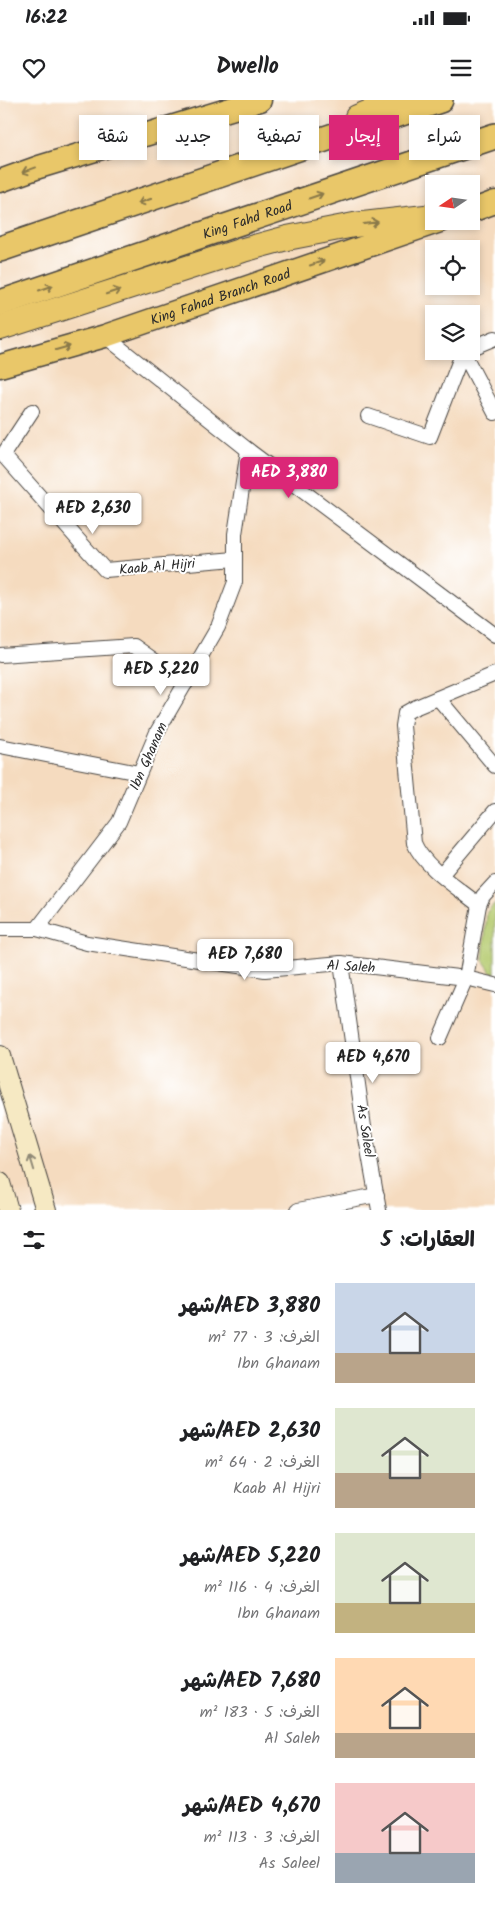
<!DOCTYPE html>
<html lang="ar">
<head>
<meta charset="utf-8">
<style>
  body { margin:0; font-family:Kalam,"Playpen Sans Arabic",sans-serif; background:#f6f6f6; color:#202124; direction:rtl; height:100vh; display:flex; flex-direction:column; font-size:19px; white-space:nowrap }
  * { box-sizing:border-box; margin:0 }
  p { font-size:16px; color:#757577 }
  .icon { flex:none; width:28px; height:28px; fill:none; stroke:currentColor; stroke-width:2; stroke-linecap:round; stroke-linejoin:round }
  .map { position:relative; height:1110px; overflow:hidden; direction:ltr }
  .details { display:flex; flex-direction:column; background:#fff; flex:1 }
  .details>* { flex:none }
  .hud { position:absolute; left:15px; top:15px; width:465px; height:45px; direction:rtl; display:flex; gap:10px }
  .needle { width:32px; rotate:257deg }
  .controls { position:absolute; left:425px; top:75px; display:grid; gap:10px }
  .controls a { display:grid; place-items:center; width:55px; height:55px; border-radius:0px; background:#fff; box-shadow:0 2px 8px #0003; font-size:25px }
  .price { position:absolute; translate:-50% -42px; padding:0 11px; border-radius:5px; background:#fff; color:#222; font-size:16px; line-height:32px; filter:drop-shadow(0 1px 2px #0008) }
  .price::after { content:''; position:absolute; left:50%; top:30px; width:15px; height:11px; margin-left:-8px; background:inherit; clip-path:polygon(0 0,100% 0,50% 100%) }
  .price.on { background:#db2777; color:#fff }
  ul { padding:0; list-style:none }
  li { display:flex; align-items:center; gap:15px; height:125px; padding:0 20px }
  li span { display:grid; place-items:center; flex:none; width:140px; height:100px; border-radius:0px; color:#555 }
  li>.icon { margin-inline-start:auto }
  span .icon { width:60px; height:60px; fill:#fffc; stroke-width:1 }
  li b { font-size:21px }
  h2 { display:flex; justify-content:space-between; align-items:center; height:60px; padding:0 20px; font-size:21px }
  .tag { padding:0 18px; border-radius:0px; background:#fff; box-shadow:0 2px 8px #0003; font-size:18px; line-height:45px }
  .tag.on { background:#db2777; color:#fff }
  .status { display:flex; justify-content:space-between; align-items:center; height:35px; padding:0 25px; background:#fff; direction:ltr }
  .status svg { height:14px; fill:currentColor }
  header { display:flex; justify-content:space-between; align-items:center; height:65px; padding:0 20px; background:#fff; font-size:22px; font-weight:800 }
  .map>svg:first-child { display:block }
  .green { fill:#b5cb6f; stroke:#707b4d }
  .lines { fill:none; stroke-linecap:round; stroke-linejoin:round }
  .minor-casing { stroke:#494541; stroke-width:16 }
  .secondary-casing { stroke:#494541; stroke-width:22 }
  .primary-casing { stroke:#494541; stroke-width:25 }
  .trunk-casing { stroke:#494541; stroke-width:26 }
  .motorway-casing { stroke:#494541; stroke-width:28 }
  .minor { stroke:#fff; stroke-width:14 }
  .secondary { stroke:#f6e9c3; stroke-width:20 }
  .primary { stroke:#e9c769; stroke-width:22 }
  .trunk { stroke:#e9c769; stroke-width:24 }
  .motorway { stroke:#e9c769; stroke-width:25 }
  .oneway { stroke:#8a794a }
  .oneway2 { stroke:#908a77 }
  .labels { text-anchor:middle; stroke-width:4; stroke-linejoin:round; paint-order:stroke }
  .street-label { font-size:14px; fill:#2b2b2b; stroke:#fff }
</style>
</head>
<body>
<div class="status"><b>16:22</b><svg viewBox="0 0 49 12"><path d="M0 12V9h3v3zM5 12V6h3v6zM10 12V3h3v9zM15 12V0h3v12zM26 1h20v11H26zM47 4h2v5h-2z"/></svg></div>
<header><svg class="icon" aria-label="menu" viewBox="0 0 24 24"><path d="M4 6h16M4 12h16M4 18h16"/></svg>Dwello<svg class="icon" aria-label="heart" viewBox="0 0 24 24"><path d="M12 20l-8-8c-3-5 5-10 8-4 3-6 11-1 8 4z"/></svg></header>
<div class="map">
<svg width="495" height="1110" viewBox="0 0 495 1110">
  <rect width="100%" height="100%" fill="#fff"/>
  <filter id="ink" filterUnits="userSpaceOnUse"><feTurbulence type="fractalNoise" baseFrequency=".02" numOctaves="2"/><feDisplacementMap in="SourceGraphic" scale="10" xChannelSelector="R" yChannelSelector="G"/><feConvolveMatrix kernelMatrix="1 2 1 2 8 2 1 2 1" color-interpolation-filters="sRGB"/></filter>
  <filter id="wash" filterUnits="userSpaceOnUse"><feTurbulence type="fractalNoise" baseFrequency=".0096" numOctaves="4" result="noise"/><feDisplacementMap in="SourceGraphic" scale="20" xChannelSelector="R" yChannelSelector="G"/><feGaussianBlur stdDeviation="1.12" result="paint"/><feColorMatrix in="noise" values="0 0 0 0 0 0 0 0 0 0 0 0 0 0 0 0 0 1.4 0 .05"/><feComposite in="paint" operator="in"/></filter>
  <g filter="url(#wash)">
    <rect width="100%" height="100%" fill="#f5dbbf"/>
    <!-- green -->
    <path class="green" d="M 495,803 L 495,873 L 492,873 L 483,860 L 487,812 Z"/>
  </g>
  <g filter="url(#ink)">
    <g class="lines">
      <defs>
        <g id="minor">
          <path d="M 105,236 L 248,350 L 495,535"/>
          <path d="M 471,248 L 495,238"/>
          <path d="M 463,252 L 495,313"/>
          <path d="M 32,311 L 3,355 L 105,470 L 235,459"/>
          <path d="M 368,316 L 430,337 L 463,252 L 465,251"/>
          <path d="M 0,555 L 134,546 L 186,583"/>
          <path d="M 438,598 L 495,666"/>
          <path d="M 0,646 L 139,673"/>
          <path d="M 442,774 L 495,711"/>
          <path d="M 479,805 C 458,788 424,767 414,743 L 403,626 L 405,613 L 414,608 L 495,574"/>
          <path d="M 0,829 L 37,829 L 87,843 L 265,870 L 341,863 L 466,878 L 495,885"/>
          <path d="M 37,829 L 119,722 L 157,632 L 218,527 L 235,482 L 235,434 L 248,350"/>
          <path d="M 341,863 L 364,1027 L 379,1110"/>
          <path d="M 440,938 L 466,878 L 479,805 L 483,796 L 495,783"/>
          <path d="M 298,1110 L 377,1095"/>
        </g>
        <g id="secondary">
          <path d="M 0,956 L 46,1110"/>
          <path d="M 0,1083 L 8,1110"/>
        </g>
        <g id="primary">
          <path d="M 0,81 L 39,67 L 260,0"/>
          <path d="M 471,111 L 495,102"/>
          <path id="s1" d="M 0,266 L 105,236 L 440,121"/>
        </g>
        <g id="trunk">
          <path d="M 357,17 L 399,0"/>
          <path d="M 0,228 L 243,150 L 287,138 L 354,125 L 434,116"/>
        </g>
        <g id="motorway">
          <path d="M 0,149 L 440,0"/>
          <path id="s2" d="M 0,203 L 495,36"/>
        </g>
      </defs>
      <!-- minor casing -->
      <use href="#minor" class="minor-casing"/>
      <!-- secondary casing -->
      <use href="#secondary" class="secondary-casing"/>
      <!-- primary casing -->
      <use href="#primary" class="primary-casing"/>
      <!-- trunk casing -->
      <use href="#trunk" class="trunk-casing"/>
      <!-- motorway casing -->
      <use href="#motorway" class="motorway-casing"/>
      <!-- minor -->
      <use href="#minor" class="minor"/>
      <!-- secondary -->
      <use href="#secondary" class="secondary"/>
      <!-- primary -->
      <use href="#primary" class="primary"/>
      <!-- trunk -->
      <use href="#trunk" class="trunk"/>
      <!-- motorway -->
      <use href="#motorway" class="motorway"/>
    </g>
    <!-- one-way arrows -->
    <defs><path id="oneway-shaft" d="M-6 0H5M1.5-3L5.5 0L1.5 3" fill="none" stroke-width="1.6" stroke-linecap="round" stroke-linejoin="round" transform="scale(1.25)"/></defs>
    <g class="oneway">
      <use href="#oneway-shaft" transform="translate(29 70) rotate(160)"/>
      <use href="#oneway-shaft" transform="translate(316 96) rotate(-19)"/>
      <use href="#oneway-shaft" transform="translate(145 101) rotate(161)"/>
      <use href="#oneway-shaft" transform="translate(371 123) rotate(-7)"/>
      <use href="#oneway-shaft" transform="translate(317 163) rotate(-19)"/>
      <use href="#oneway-shaft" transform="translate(46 188) rotate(-19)"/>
      <use href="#oneway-shaft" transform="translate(113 192) rotate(-18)"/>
      <use href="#oneway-shaft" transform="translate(63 248) rotate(-16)"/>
    </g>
    <use class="oneway2" href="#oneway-shaft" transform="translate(32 1063) rotate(-107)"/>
  </g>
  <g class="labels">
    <!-- street labels -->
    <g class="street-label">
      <text dy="5" stroke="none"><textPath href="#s2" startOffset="261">King Fahd Road</textPath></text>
      <text dy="5" stroke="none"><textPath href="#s1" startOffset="231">King Fahad Branch Road</textPath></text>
      <text transform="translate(157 466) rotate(-5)" y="5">Kaab Al Hijri</text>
      <text transform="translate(148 656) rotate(-66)" y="5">Ibn Ghanam</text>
      <text transform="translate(351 866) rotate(3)" y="5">Al Saleh</text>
      <text transform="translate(366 1031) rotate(81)" y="5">As Saleel</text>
    </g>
  </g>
</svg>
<div class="controls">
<a><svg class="needle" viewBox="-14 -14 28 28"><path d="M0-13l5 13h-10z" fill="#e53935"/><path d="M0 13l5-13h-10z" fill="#757577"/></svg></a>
<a><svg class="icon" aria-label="locate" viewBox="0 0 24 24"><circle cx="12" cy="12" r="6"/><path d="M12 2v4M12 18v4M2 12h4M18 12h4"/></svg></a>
<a><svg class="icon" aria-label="layers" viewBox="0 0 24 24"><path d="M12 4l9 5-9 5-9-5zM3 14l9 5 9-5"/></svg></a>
</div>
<b class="price on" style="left:289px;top:399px">AED 3,880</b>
<b class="price" style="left:93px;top:435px">AED 2,630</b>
<b class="price" style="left:161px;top:596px">AED 5,220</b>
<b class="price" style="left:245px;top:881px">AED 7,680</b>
<b class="price" style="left:373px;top:984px">AED 4,670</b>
<div class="hud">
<a class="tag">شراء</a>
<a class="tag on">إيجار</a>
<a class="tag">تصفية</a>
<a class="tag">جديد</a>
<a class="tag">شقة</a>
</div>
</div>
<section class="details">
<h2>العقارات: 5<svg class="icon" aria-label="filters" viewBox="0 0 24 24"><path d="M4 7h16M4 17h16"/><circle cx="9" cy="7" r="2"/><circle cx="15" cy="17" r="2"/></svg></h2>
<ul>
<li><span style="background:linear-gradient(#c9d6e8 70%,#b9a48a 0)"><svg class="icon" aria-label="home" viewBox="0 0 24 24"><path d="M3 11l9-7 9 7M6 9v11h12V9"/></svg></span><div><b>AED 3,880/شهر</b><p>الغرف: 3 · 77 m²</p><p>Ibn Ghanam</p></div></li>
<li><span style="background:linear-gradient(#dfe7d0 65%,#b9a48a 0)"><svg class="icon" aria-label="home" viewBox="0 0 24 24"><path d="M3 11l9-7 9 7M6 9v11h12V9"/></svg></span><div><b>AED 2,630/شهر</b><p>الغرف: 2 · 64 m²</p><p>Kaab Al Hijri</p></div></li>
<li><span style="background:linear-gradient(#dfe7d0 70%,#c2b280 0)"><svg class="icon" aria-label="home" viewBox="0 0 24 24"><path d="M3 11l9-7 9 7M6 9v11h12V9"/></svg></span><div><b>AED 5,220/شهر</b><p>الغرف: 4 · 116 m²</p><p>Ibn Ghanam</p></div></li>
<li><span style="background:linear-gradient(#ffd9b3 75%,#b9a48a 0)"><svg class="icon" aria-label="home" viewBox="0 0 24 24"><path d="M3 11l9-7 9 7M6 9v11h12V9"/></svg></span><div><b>AED 7,680/شهر</b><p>الغرف: 5 · 183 m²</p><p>Al Saleh</p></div></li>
<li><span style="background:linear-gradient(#f6c9c9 70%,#9aa5b1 0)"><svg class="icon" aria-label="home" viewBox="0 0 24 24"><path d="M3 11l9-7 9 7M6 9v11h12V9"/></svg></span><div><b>AED 4,670/شهر</b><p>الغرف: 3 · 113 m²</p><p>As Saleel</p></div></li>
</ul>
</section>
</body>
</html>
